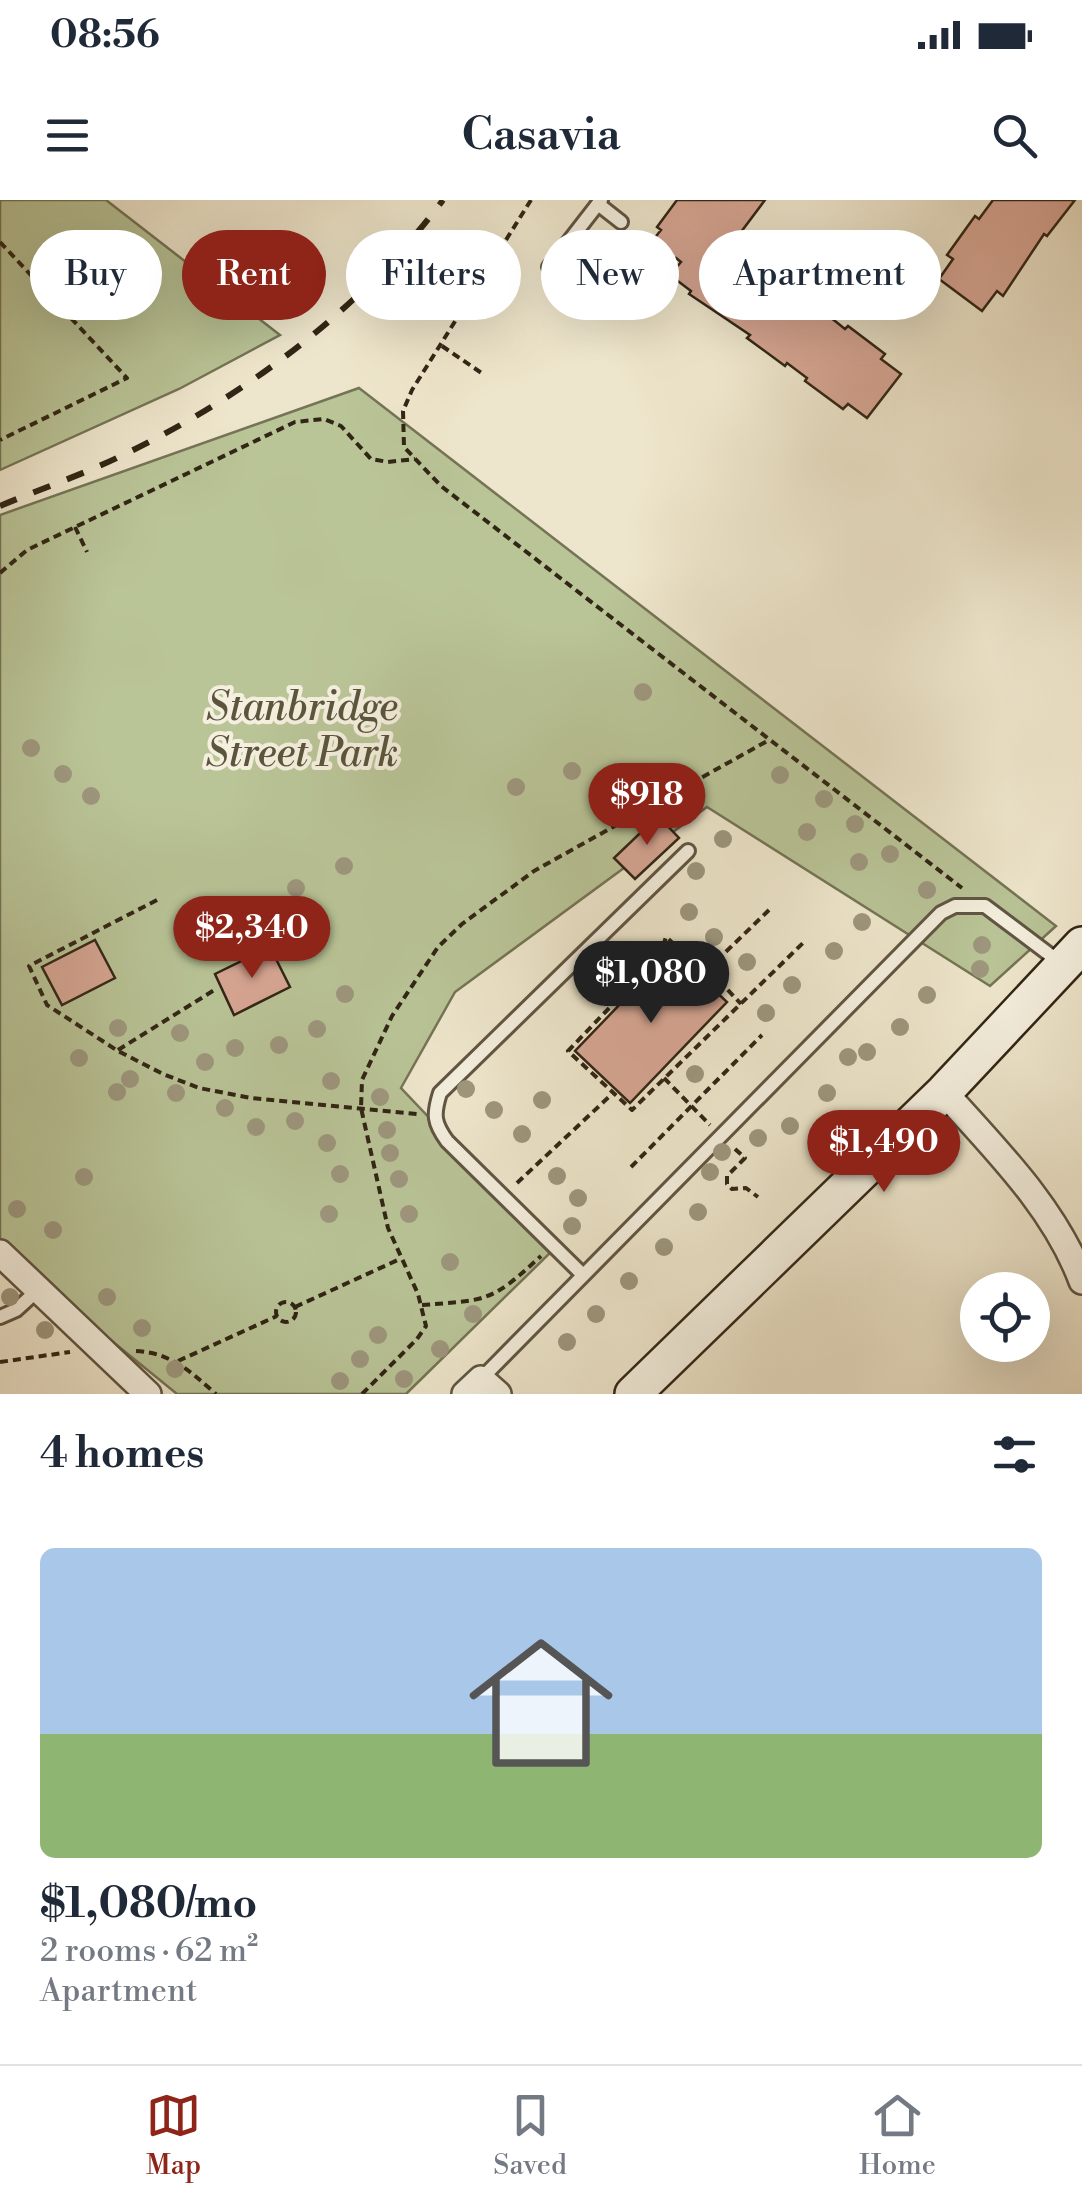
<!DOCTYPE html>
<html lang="en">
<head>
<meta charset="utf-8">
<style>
  body { margin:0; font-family:"Libre Bodoni",serif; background:#f2f2f3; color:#1f2937; height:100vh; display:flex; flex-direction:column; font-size:38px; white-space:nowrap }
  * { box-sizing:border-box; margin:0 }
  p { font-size:32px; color:#747a83 }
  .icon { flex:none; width:55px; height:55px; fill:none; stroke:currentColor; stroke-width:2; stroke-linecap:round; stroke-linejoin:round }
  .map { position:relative; height:1194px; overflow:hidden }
  .sheet { display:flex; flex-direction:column; background:#fff; flex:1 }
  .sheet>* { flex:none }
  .top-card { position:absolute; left:30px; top:30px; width:1022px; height:90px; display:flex; gap:20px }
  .buttons { position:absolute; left:960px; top:1072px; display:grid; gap:20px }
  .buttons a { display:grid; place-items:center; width:90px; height:90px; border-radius:50%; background:#fff; box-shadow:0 10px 40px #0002; font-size:50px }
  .price { position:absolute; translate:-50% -85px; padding:0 22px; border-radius:35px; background:#8f2418; color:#fff; font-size:32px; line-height:65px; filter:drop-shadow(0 2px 5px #0008) }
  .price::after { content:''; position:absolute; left:50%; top:60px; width:30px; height:22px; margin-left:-15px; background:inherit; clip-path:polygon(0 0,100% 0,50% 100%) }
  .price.on { background:#222; color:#fff }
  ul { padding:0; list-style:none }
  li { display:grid; align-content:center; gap:20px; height:530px; padding:0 40px }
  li+li { border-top:2px solid #e0e1e3 }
  li span { display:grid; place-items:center; height:310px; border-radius:15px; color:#555 }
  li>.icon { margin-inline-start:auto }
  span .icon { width:180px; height:180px; fill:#fffc; stroke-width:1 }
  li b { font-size:42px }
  h2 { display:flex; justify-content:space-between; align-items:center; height:120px; padding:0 40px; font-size:42px }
  .tag { padding:0 35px; border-radius:45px; background:#fff; box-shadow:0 10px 40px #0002; font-size:35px; line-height:90px }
  .tag.on { background:#8f2418; color:#fff }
  .status { display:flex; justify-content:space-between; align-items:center; height:70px; padding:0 50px; background:#fff; direction:ltr }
  .status svg { height:28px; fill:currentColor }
  header { display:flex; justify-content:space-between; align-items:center; height:130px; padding:0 40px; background:#fff; font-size:45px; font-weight:600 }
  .dock { display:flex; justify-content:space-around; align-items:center; height:140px; border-top:2px solid #e0e1e3; background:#fff; font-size:28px; color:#747a83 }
  .dock a { display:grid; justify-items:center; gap:5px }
  .dock .on { color:#8f2418 }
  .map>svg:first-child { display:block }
  .green { fill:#b9c497; stroke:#757456; stroke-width:2.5 }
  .building { fill:#d7a694; stroke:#312515; stroke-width:2.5 }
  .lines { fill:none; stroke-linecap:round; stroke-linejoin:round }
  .lane-casing { stroke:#605543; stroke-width:18 }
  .street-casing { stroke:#605543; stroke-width:30 }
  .secondary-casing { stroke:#312515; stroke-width:40 }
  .path { stroke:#312515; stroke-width:4; stroke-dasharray:8 5; stroke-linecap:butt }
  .lane { stroke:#f4efde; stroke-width:12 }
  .street { stroke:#f4efde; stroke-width:25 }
  .secondary { stroke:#f4efde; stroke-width:35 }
  .rail { stroke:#312515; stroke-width:6; stroke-dasharray:18 18; stroke-linecap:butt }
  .tree { fill:#9d967d }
  .labels { text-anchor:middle; stroke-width:8; stroke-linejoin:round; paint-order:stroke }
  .park-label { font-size:40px; font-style:italic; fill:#5a553c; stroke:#f4efde }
</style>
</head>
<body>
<div class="status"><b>08:56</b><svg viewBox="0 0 49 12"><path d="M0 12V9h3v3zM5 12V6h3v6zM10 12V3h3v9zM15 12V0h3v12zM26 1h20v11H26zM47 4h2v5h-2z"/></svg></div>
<header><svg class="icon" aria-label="menu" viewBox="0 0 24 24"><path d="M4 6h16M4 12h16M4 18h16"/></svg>Casavia<svg class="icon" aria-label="search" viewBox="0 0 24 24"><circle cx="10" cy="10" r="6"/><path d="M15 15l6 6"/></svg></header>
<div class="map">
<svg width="1082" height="1194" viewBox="0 0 1082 1194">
  <rect width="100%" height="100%" fill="#eee6cc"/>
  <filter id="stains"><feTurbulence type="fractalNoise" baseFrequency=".002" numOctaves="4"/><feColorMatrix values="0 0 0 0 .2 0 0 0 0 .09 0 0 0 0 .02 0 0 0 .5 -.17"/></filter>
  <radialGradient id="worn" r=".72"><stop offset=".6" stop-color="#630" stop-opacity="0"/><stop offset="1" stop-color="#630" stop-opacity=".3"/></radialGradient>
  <!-- green -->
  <g class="green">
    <path d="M 0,0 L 106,0 L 280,135 L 179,189 L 0,270 Z"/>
    <path d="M 359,188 L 1056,726 L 990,786 L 707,607 L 455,792 L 401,888 L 554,1049 L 406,1194 L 177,1194 L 0,1050 L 0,315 Z"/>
  </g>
  <!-- building -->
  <g class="building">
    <path d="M 677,0 L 765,0 L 738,36 L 733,33 L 719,53 L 731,63 L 740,51 L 760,66 L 763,63 L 845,129 L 848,126 L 885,154 L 881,159 L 901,174 L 867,218 L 848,204 L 843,209 L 805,181 L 807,178 L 787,163 L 785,166 L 747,138 L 750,135 L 689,94 L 691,91 L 670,75 L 681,62 L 676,58 L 668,67 L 645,50 L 661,30 L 657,27 Z"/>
    <path d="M 993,0 L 1075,0 L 1047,36 L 1044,34 L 1003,96 L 997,91 L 982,111 L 939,79 L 953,59 L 947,55 L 975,16 L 979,19 Z"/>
    <path d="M 658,616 L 679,638 L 635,679 L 614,658 Z"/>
    <path d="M 95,740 L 115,778 L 62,805 L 42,767 Z"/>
    <path d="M 270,747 L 290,787 L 234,815 L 215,774 Z"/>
    <path d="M 672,750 L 727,802 L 630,903 L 575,851 Z"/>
  </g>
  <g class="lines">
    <defs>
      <g id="lane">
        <path d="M 598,4 L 621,22"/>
        <path d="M 549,67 L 601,0"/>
        <path d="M 587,97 L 618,59"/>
        <path d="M 583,1075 L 447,941 C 434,923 433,915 440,893 L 688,651"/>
        <path d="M 0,1117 L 16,1110 L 40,1088"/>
        <path d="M 481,1179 L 941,713 L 955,706 L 985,706 L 1062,764"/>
      </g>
      <g id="street">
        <path d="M 944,892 C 995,949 1055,1008 1082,1081"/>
        <path d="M 0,1053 L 148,1194"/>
        <path d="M 465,1194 L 481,1179 L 498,1194"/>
      </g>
      <path id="secondary" d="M 633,1194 L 944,892 L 1082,745"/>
    </defs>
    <!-- lane casing -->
    <use href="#lane" class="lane-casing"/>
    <!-- street casing -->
    <use href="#street" class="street-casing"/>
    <!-- secondary casing -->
    <use href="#secondary" class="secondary-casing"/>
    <!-- path -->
    <g class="path">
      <path d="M 531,0 L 412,190 L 403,211 L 404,247 L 441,286 L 962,688"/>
      <path d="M 0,42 L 127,178 L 0,240"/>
      <path d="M 442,146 L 483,174"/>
      <path d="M 75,327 L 87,352"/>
      <path d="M 0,373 L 27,350 L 295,222 L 324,219 L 341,226 L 371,259 L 388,262 L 415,259"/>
      <path d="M 157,700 L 29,766 L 47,805 L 118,851 L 163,874 L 199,888 L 251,898 L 417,914"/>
      <path d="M 769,710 L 705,772 L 666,737 L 660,755 L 568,851 L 632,910 L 805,741"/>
      <path d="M 710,771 L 741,804"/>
      <path d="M 118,850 L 216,789"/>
      <path d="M 664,878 L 710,925"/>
      <path d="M 735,949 L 745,958 L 727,976 L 727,984 L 732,989 L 746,988 L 758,997"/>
      <path d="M 631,967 L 762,835"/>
      <path d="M 517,983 L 612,894"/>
      <circle cx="286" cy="1112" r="10"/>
      <path d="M 422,1105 C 489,1100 491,1102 541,1056"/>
      <path d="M 295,1107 L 400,1059"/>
      <path d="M 136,1151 C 171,1153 190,1171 216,1194"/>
      <path d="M 178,1161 L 277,1116"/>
      <path d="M 0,1162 L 70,1152"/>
      <path d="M 362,1194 L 417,1139 L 426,1126 L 418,1094 L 388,1028 L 361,908 L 362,880 L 392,816 L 438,747 L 462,724 L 534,671 L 769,540"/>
    </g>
    <!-- lane -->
    <use href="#lane" class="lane"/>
    <!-- street -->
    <use href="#street" class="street"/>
    <!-- secondary -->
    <use href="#secondary" class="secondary"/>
    <!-- rail -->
    <path class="rail" d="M 0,306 C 40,289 82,275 121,256 C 244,197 361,110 443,0"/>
  </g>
  <!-- trees -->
  <g class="tree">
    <circle cx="643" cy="492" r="9"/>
    <circle cx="31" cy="548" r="9"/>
    <circle cx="572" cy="571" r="9"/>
    <circle cx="63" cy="574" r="9"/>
    <circle cx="780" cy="575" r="9"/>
    <circle cx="516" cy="587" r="9"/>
    <circle cx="91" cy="596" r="9"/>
    <circle cx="687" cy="597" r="9"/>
    <circle cx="824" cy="599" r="9"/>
    <circle cx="855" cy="624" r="9"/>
    <circle cx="807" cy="632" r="9"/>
    <circle cx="723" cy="639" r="9"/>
    <circle cx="890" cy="654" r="9"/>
    <circle cx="859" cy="662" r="9"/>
    <circle cx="344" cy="666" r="9"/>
    <circle cx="696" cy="671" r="9"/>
    <circle cx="296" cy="688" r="9"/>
    <circle cx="927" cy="690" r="9"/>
    <circle cx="689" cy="712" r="9"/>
    <circle cx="862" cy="722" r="9"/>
    <circle cx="714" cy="737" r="9"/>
    <circle cx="982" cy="745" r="9"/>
    <circle cx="834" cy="751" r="9"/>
    <circle cx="747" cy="762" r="9"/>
    <circle cx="980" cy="769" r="9"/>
    <circle cx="792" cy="785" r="9"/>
    <circle cx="345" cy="794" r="9"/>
    <circle cx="927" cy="795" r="9"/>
    <circle cx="766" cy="813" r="9"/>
    <circle cx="900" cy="827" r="9"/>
    <circle cx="118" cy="828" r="9"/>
    <circle cx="317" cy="829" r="9"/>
    <circle cx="180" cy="833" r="9"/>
    <circle cx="279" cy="845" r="9"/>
    <circle cx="235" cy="848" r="9"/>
    <circle cx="867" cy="852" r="9"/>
    <circle cx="848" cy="857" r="9"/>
    <circle cx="79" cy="858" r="9"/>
    <circle cx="205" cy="862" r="9"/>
    <circle cx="695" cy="874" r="9"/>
    <circle cx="130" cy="879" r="9"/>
    <circle cx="331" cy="881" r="9"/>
    <circle cx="466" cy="889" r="9"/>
    <circle cx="117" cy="892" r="9"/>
    <circle cx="176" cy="893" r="9"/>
    <circle cx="827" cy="893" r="9"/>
    <circle cx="380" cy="897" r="9"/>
    <circle cx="542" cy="900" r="9"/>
    <circle cx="225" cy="908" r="9"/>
    <circle cx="494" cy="910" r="9"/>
    <circle cx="295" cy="921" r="9"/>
    <circle cx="790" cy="926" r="9"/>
    <circle cx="256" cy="927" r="9"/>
    <circle cx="387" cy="930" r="9"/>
    <circle cx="522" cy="934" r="9"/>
    <circle cx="758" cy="938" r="9"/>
    <circle cx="327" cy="943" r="9"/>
    <circle cx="722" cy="952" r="9"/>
    <circle cx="390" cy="953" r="9"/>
    <circle cx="710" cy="972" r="9"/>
    <circle cx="340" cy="974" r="9"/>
    <circle cx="557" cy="976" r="9"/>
    <circle cx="84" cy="977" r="9"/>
    <circle cx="399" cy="979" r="9"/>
    <circle cx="578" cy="998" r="9"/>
    <circle cx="17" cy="1009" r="9"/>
    <circle cx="698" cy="1012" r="9"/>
    <circle cx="329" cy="1014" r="9"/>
    <circle cx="409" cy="1014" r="9"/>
    <circle cx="572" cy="1026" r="9"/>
    <circle cx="53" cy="1030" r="9"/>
    <circle cx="664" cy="1047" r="9"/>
    <circle cx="450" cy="1062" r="9"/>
    <circle cx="629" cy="1081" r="9"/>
    <circle cx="10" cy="1097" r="9"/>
    <circle cx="107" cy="1097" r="9"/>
    <circle cx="473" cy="1114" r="9"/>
    <circle cx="596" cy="1114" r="9"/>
    <circle cx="142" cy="1128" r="9"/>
    <circle cx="45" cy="1130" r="9"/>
    <circle cx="378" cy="1135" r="9"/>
    <circle cx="567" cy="1142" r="9"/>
    <circle cx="440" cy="1149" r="9"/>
    <circle cx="360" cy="1159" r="9"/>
    <circle cx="175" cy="1169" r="9"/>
    <circle cx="404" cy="1179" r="9"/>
    <circle cx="340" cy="1181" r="9"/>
  </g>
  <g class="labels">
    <!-- park labels -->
    <g class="park-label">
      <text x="302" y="520">Stanbridge<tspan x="302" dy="46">Street Park</tspan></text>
    </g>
  </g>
  <rect width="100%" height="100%" filter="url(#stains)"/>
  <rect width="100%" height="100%" fill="url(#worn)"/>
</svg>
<div class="buttons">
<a><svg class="icon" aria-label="locate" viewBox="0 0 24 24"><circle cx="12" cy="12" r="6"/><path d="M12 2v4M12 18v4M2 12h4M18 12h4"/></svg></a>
</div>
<b class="price" style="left:647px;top:648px">$918</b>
<b class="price" style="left:252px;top:781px">$2,340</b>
<b class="price on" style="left:651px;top:826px">$1,080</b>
<b class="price" style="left:884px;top:995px">$1,490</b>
<div class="top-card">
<a class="tag">Buy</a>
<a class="tag on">Rent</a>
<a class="tag">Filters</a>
<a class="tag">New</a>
<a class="tag">Apartment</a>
</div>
</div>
<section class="sheet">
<h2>4 homes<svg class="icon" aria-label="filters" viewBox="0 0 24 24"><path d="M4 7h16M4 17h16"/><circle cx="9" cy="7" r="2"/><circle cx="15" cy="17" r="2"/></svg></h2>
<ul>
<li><span style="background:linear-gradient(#a9c7e8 60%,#8fb573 0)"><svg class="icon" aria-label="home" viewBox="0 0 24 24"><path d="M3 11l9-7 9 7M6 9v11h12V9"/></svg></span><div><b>$1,080/mo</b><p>2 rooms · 62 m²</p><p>Apartment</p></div></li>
</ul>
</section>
<nav class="dock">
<a class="on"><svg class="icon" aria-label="map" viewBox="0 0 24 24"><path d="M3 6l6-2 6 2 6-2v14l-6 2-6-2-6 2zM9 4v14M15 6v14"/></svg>Map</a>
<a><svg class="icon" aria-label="saved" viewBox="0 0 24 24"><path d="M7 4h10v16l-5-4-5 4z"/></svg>Saved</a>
<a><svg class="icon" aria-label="home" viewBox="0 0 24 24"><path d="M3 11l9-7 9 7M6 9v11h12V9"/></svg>Home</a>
</nav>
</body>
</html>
